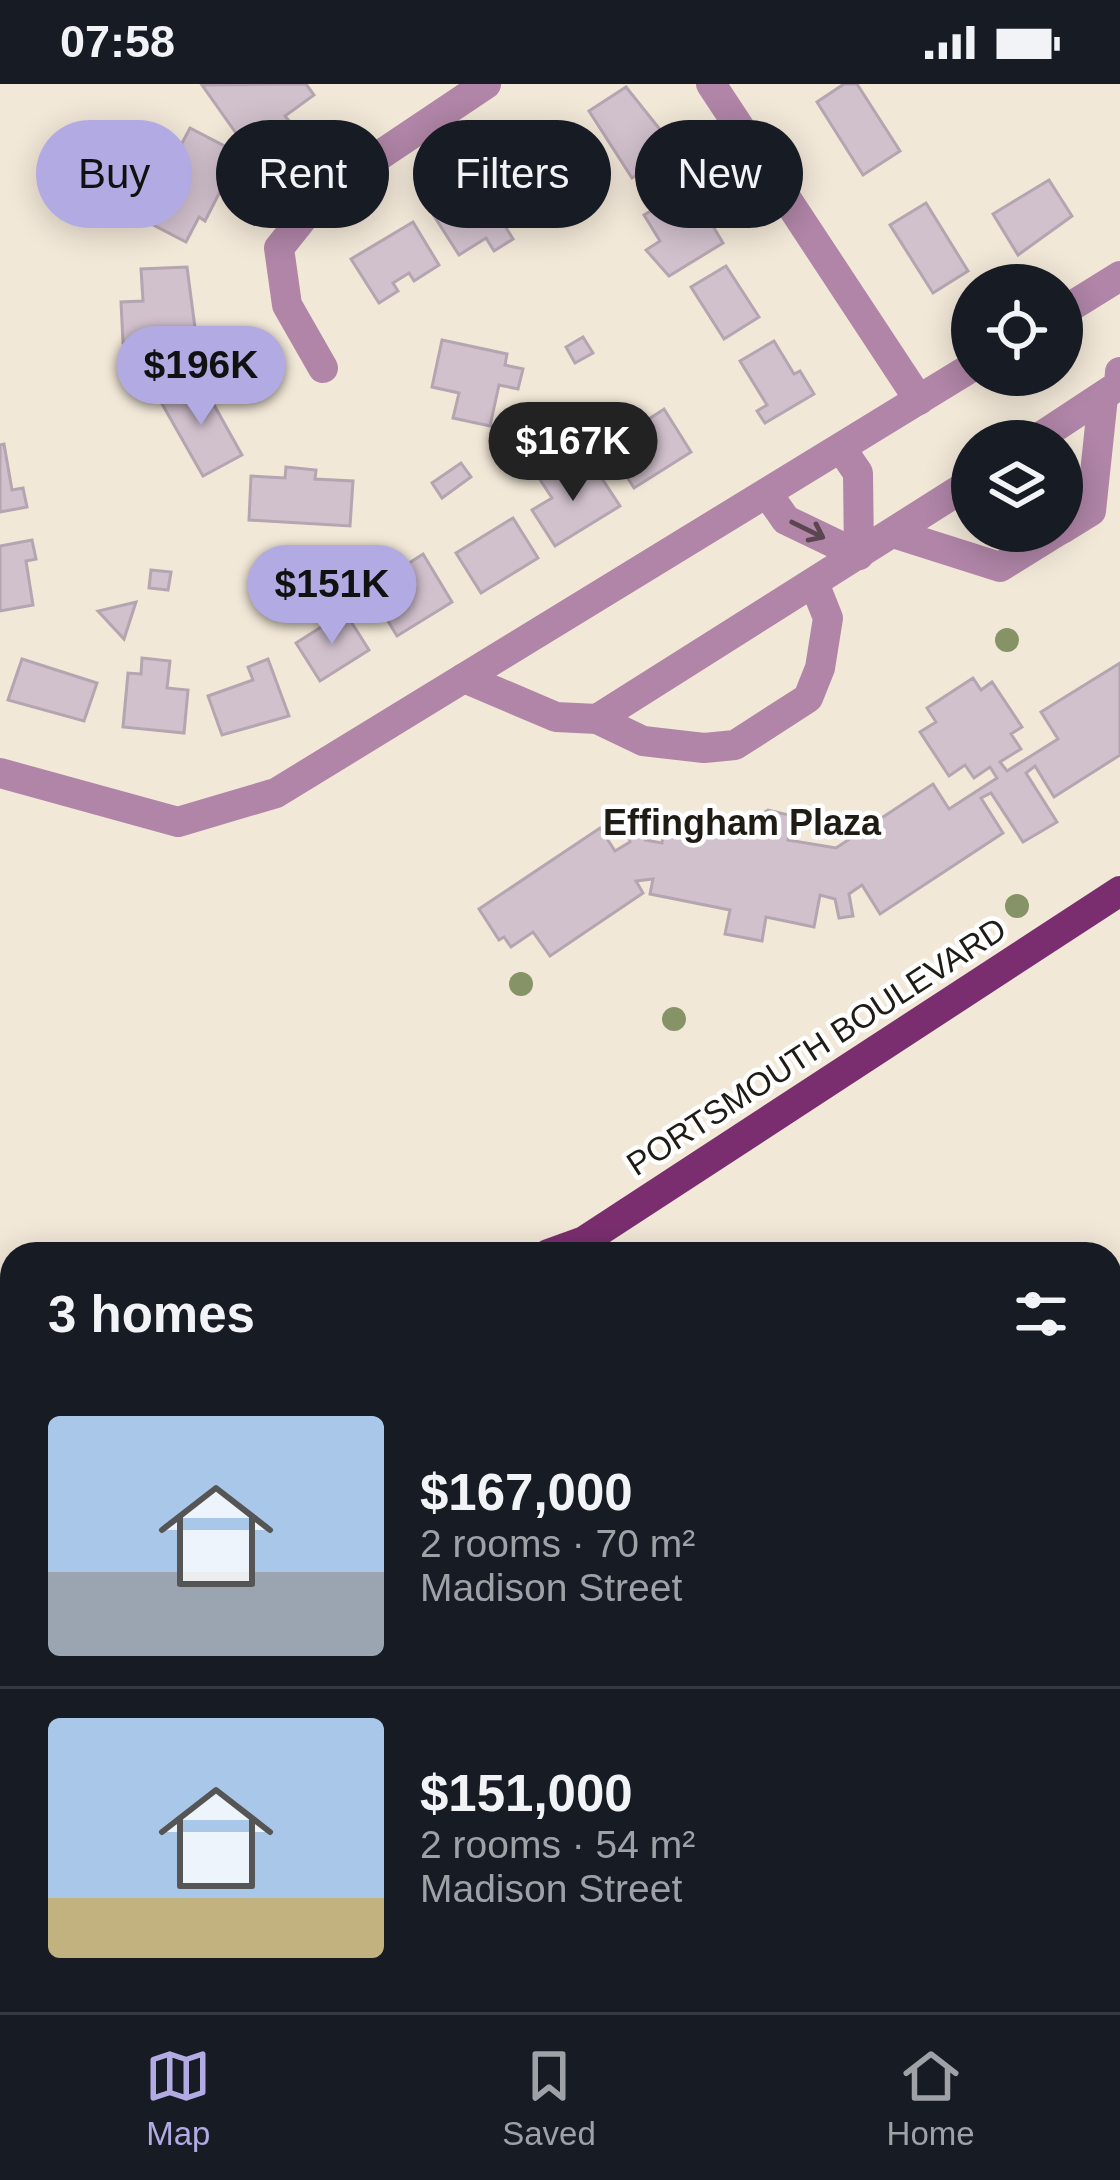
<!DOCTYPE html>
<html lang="en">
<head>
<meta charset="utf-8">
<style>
  body { margin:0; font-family:Helvetica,sans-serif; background:#20242c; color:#f1f3f6; height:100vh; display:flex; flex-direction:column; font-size:45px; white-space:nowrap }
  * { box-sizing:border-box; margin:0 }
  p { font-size:39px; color:#9ea1a6 }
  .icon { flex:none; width:66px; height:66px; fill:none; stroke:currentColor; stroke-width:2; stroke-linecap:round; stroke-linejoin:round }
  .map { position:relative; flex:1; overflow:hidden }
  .panel { position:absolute; left:0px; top:1158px; width:1122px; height:771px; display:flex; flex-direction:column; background:#171b24; border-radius:36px 36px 0 0; box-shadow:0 6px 30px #0003 }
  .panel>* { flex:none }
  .guide { position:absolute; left:36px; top:36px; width:1050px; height:108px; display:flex; gap:24px }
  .fabs { position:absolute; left:951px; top:180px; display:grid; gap:24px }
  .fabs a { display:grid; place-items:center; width:132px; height:132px; border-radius:50%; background:#171b24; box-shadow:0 6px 30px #0003; font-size:60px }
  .price { position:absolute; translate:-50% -102px; padding:0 27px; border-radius:42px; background:#b2abe3; color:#111; font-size:39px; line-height:78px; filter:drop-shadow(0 3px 6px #0008) }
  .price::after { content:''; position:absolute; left:50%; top:72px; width:36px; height:27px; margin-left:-18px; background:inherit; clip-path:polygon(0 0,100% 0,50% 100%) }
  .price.selected { background:#222; color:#fff }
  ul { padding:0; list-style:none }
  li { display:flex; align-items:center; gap:36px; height:300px; padding:0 48px }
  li+li { border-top:3px solid #363941 }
  li span { display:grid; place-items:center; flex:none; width:336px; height:240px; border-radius:12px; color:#555 }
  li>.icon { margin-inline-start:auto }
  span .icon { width:144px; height:144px; fill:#fffc; stroke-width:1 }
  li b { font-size:51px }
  h2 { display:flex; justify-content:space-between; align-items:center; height:144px; padding:0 48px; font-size:51px }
  .pill { padding:0 42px; border-radius:54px; background:#171b24; box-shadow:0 6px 30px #0003; font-size:42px; line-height:108px }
  .pill.selected { background:#b2abe3; color:#111 }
  .status { display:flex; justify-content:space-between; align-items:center; height:84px; padding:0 60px; background:#171b24; direction:ltr }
  .status svg { height:33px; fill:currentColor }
  .menu { display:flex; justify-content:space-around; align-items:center; height:168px; border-top:3px solid #363941; background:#171b24; font-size:33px; color:#9ea1a6 }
  .menu a { display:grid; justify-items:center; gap:6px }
  .menu .selected { color:#b2abe3 }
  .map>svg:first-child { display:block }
  .building { fill:#d1c1cd; stroke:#b5a5b1; stroke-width:3 }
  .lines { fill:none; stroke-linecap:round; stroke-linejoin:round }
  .minor { stroke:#b085a7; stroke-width:30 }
  .major { stroke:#7a2e6f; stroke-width:30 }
  .tree { fill:#869366 }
  .oneway { stroke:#594650 }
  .labels { text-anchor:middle; stroke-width:9; stroke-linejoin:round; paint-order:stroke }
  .street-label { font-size:33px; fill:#1f1c16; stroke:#fff }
  .neighbourhood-label { font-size:36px; font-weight:bold; fill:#1f1c16; stroke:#fff }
</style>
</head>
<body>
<div class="status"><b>07:58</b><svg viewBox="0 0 49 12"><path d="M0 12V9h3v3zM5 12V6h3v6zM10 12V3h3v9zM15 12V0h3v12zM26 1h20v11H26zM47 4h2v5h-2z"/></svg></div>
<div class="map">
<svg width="1120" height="1928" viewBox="0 0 1120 1928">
  <rect width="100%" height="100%" fill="#f2e8d8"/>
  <!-- building -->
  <g class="building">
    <path d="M 306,0 L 314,11 L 285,32 L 290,38 L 265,55 L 260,47 L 243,59 L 202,1 Z"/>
    <path d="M 844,0 L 857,0 L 900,67 L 863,91 L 817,18 Z"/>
    <path d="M 626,3 L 666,53 L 660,57 L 669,70 L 632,94 L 589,27 Z"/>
    <path d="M 190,44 L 234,67 L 220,93 L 226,96 L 205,137 L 199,133 L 186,158 L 142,135 Z"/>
    <path d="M 560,45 L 583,82 L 545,105 L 551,115 L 534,126 L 504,79 Z"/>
    <path d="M 488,87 L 518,133 L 505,142 L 513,155 L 494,167 L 486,154 L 459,171 L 434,132 L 459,116 L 455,109 Z"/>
    <path d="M 1049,96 L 1072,132 L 1018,171 L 993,130 Z"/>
    <path d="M 682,108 L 698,134 L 705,129 L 723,159 L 669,192 L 646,166 L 660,157 L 644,131 Z"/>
    <path d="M 926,119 L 968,187 L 933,209 L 890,141 Z"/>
    <path d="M 413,138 L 439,181 L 414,197 L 409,189 L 393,199 L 398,207 L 379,219 L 351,175 Z"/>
    <path d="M 726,182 L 759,233 L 724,255 L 691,203 Z"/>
    <path d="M 187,183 L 197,259 L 187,260 L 189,278 L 145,281 L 144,258 L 123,259 L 121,218 L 143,217 L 141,185 Z"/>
    <path d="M 583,253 L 593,269 L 575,279 L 566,263 Z"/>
    <path d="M 442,256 L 507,270 L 505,281 L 523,285 L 518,305 L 499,301 L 490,342 L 453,334 L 459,309 L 432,303 Z"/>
    <path d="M 774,257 L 794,290 L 800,287 L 814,310 L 765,339 L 757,327 L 767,321 L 740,277 Z"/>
    <path d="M 200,296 L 242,371 L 203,392 L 161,318 Z"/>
    <path d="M 664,325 L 691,368 L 634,404 L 613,371 L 652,346 L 646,337 Z"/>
    <path d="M 4,360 L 12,406 L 23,404 L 27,423 L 0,428 L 0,361 Z"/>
    <path d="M 461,379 L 471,393 L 442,414 L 432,399 Z"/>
    <path d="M 562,380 L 576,400 L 597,387 L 620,422 L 555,462 L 532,426 L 552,414 L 539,394 Z"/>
    <path d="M 286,383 L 316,386 L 315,395 L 353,397 L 350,442 L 249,436 L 251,392 L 285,394 Z"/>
    <path d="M 513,434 L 538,474 L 481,509 L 456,469 Z"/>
    <path d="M 32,456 L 36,475 L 26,477 L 33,521 L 0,527 L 0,462 Z"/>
    <path d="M 423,470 L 452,518 L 397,552 L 374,514 L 412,491 L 406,481 Z"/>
    <path d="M 151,486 L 171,488 L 168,506 L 149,504 Z"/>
    <path d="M 136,518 L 124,555 L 98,527 Z"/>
    <path d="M 345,528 L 369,566 L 320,597 L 296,559 Z"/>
    <path d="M 142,574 L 170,577 L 167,604 L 188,606 L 184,649 L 123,643 L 128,589 L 141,590 Z"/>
    <path d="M 22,575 L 97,599 L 84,637 L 8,616 Z"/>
    <path d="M 268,575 L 289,632 L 222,651 L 208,612 L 253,596 L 248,583 Z"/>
    <path d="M 1120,579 L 1120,671 L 1054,713 L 1035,682 L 1026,689 L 1057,738 L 1023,758 L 991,709 L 981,714 L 1003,749 L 880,830 L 862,801 L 849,810 L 853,832 L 839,834 L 835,815 L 820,811 L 814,843 L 766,833 L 762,857 L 725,850 L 730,826 L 650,810 L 653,795 L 636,797 L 643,809 L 550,872 L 533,848 L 511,863 L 504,853 L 499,856 L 479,825 L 600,744 L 615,767 L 630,758 L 625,738 L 640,735 L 645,756 L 662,759 L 667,731 L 738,745 L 768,726 L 793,732 L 788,756 L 836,764 L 933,700 L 949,725 L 997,694 L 990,683 L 974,694 L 965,681 L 949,692 L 920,648 L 936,638 L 927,624 L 973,594 L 981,606 L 992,598 L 1022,643 L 1011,650 L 1021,665 L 1000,678 L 1007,687 L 1058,655 L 1041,628 Z"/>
    <path d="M 0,1668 L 12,1737 L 12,1796 L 0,1798 Z"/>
  </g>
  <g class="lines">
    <!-- minor -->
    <g class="minor">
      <path d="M 711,0 L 919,316"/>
      <path d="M 1062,228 L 1120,192"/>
      <path d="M 323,284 L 287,221 L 279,164 L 322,110 L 486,0"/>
      <path d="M 1034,357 L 1119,301 L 1120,288"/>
      <path d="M 767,409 L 786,436 L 859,471 L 858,389 L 841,364"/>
      <path d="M 1062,445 L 1091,427 L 1103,313"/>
      <path d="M 893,449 L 1000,483 L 1058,447"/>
      <path d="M 464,594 L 556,633 L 597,635 L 972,398"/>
      <path d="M 597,635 L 643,657 L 704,664 L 735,661 L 808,614 L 820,584 L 828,534 L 814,499"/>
      <path d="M 0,689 L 178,738 L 276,709 L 972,283"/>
      <path d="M 1110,1397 L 1120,1378"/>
      <path d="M 1110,1561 L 1120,1578"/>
      <path d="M 159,1917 L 161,1928"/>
    </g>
    <!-- major -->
    <g class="major">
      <path d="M 548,1170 L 584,1157 L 1120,807"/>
      <path d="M 0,1368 L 12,1364"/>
    </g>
  </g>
  <!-- trees -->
  <g class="tree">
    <circle cx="1007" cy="556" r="12"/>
    <circle cx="1017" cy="822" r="12"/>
    <circle cx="521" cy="900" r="12"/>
    <circle cx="674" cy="935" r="12"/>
  </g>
  <!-- one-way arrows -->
  <defs><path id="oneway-shaft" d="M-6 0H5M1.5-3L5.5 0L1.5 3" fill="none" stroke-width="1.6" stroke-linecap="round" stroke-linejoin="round" transform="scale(3)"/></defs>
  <use class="oneway" href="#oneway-shaft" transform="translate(808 446) rotate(26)"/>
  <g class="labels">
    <!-- street labels -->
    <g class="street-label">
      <text transform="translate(816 962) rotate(-33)" y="12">PORTSMOUTH BOULEVARD</text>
    </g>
    <!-- neighbourhood labels -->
    <g class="neighbourhood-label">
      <text x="742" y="751">Effingham Plaza</text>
    </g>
  </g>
</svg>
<div class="fabs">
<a><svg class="icon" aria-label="locate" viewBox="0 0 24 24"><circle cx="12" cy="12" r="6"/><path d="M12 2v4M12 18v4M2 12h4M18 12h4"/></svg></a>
<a><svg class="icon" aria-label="layers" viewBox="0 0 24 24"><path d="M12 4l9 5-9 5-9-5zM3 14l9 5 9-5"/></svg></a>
</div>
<b class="price" style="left:201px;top:344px">$196K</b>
<b class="price selected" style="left:573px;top:420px">$167K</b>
<b class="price" style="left:332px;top:563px">$151K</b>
<div class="guide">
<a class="pill selected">Buy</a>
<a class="pill">Rent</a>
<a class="pill">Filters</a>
<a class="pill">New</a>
</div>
<section class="panel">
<h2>3 homes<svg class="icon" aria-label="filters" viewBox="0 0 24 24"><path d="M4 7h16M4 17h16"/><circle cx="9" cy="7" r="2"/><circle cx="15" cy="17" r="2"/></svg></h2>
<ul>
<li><span style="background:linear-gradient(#a9c7e8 65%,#9aa5b1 0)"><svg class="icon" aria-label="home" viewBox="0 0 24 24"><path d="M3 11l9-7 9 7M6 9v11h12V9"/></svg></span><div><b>$167,000</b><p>2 rooms · 70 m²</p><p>Madison Street</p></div></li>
<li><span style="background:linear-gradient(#a9c7e8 75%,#c2b280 0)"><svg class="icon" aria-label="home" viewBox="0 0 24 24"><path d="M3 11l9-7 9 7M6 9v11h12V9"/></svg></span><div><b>$151,000</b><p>2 rooms · 54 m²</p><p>Madison Street</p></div></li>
</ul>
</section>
</div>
<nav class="menu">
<a class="selected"><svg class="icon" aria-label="map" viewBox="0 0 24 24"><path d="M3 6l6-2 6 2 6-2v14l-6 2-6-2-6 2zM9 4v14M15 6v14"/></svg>Map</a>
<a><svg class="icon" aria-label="saved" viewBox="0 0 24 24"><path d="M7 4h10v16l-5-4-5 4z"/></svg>Saved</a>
<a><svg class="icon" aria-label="home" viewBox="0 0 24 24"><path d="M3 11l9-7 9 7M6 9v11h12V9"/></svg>Home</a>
</nav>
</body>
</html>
